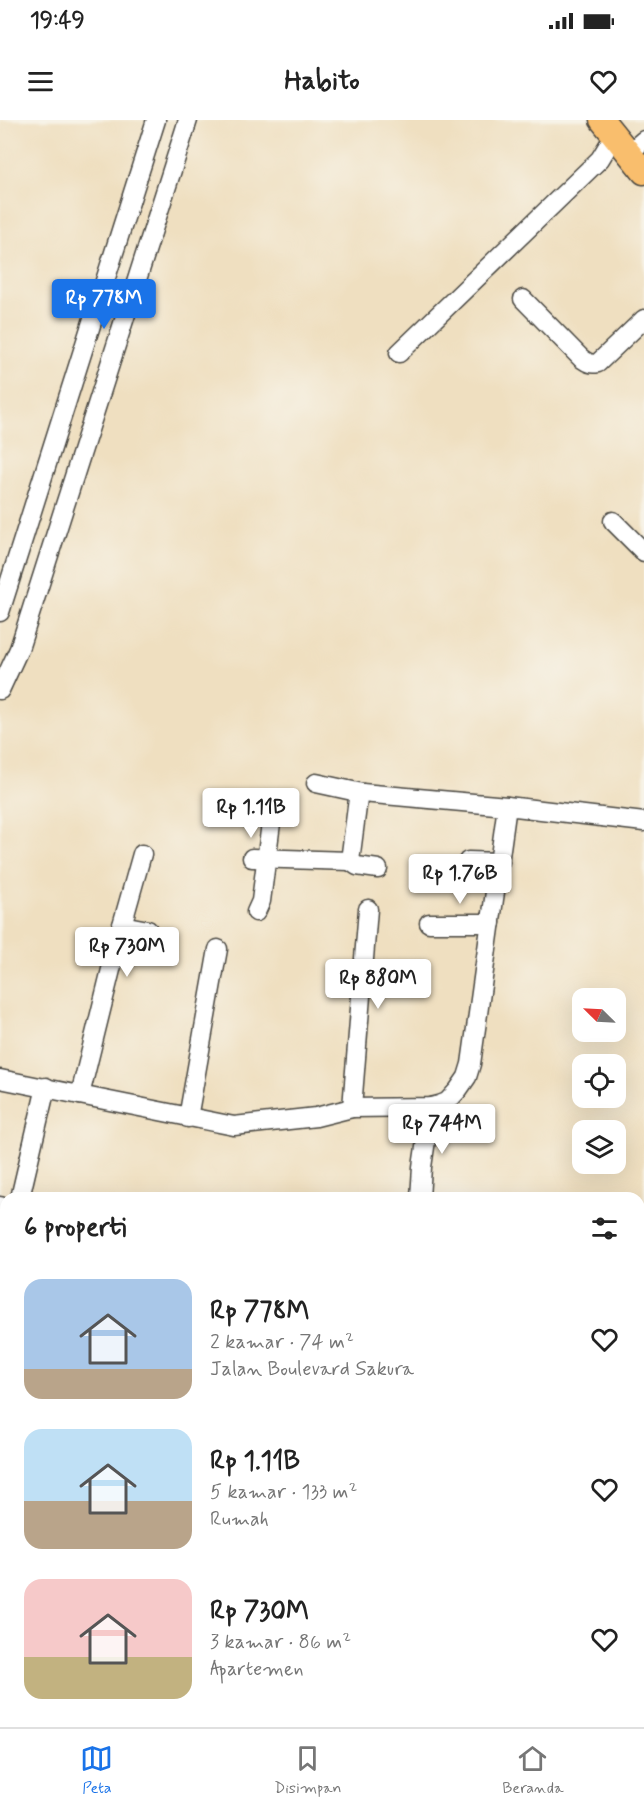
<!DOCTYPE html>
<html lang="id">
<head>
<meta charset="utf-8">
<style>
  body { margin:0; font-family:Mynerve,sans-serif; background:#f6f6f6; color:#222; height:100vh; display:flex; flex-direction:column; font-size:22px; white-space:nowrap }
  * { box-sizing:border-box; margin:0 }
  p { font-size:20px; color:#767676 }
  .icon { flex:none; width:33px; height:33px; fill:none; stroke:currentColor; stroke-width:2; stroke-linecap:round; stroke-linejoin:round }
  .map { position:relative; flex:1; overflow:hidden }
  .side { position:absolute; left:0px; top:1072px; width:645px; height:536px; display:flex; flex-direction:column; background:#fff; border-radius:18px 18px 0 0; box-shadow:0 6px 24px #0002 }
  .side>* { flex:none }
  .needle { width:39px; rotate:294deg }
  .buttons { position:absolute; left:572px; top:868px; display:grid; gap:12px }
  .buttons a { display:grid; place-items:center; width:54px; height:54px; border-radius:12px; background:#fff; box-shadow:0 6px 24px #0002; font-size:30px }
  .price { position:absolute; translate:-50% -51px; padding:0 14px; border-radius:6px; background:#fff; color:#222; font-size:20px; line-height:39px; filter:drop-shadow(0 2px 3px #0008) }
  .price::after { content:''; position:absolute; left:50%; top:36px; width:18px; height:14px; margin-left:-9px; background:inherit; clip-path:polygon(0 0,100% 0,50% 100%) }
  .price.current { background:#1a73e8; color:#fff }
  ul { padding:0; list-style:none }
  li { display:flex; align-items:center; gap:18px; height:150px; padding:0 24px }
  li span { display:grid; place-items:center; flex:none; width:168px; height:120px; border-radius:18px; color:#555 }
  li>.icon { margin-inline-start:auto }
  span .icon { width:72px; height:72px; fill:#fffc; stroke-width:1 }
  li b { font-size:26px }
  h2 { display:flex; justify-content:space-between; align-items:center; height:72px; padding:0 24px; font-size:26px }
  .status { display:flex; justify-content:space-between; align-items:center; height:42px; padding:0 30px; background:#fff; direction:ltr }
  .status svg { height:16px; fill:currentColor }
  header { display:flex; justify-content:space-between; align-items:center; height:78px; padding:0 24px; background:#fff; font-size:27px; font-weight:700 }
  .menu { display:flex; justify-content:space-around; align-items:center; height:84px; border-top:2px solid #e0e0e0; background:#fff; font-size:16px; color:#767676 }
  .menu a { display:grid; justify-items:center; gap:3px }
  .menu .current { color:#1a73e8 }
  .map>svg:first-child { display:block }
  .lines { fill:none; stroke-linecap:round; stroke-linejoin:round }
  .minor-casing { stroke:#484641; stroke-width:21 }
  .major-casing { stroke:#484641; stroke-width:27 }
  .minor { stroke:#fff; stroke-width:18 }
  .major { stroke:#f9be6d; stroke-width:24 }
</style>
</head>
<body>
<div class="status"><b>19:49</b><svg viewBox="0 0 49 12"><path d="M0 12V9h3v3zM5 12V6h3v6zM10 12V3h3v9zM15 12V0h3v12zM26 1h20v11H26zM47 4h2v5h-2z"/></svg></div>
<header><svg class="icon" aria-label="menu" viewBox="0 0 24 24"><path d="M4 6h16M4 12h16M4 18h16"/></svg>Habito<svg class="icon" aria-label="heart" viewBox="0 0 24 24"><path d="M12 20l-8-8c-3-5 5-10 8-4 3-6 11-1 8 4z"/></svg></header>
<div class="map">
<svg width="644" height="1607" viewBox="0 0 644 1607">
  <rect width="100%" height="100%" fill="#f7f3e8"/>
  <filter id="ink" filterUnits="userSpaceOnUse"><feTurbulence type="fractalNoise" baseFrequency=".0167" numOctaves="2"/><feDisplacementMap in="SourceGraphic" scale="12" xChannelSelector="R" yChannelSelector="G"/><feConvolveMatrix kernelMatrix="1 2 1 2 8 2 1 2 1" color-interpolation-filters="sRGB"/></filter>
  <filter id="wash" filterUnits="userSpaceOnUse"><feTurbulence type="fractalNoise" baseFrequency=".008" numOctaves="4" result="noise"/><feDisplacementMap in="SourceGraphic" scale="24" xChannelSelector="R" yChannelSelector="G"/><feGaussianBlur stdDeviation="1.35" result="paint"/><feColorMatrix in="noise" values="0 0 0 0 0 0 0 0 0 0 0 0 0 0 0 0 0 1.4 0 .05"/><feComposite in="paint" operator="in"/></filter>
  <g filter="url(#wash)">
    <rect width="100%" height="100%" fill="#efdfc0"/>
  </g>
  <g filter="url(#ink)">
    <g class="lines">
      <defs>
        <g id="minor">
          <path d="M 629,33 L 644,20"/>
          <path d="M 523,179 L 581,238 C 587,242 590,245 598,243 L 644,199"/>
          <path d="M 399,233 L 600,39 L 614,16"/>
          <path d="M 613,401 L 644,432"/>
          <path d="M 0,492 L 156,0"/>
          <path d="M 0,570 L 19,529 L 188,0"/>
          <path d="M 316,663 L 362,673"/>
          <path d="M 252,738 L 350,741"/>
          <path d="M 468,741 L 500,742"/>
          <path d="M 378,749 L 357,746 L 350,741 L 358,679 L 362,673 L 507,686"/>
          <path d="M 256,792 L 261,781 L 271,703"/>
          <path d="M 429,803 L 491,803"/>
          <path d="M 122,805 L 148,810"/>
          <path d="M 0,959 L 234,1006 L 316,997 L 352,988 L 431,987 L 439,985 L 447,982 L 458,970 L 467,957 L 471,944 L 507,686 L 644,702"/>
          <path d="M 80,975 L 122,805 L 142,734"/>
          <path d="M 352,988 L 368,789"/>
          <path d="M 188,998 L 218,829"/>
          <path d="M 20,1078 L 46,967"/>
          <path d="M 420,1078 L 422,1047 L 431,987"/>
          <path d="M 0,1086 L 6,1088"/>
          <path d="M 0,1145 L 6,1128"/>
          <path d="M 639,1317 L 644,1317"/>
          <path d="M 0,1320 L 6,1318"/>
          <path d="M 0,1342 L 6,1339"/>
          <path d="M 639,1347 L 644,1347"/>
          <path d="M 2,1373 L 6,1384"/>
          <path d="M 0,1475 L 6,1472"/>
          <path d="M 639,1507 L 644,1505"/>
          <path d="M 0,1563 L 6,1579"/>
          <path d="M 15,1602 L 17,1607"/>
          <path d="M 84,1602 L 86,1607"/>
          <path d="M 162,1602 L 163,1607"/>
          <path d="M 295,1602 L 296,1607"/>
          <path d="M 358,1602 L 360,1607"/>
          <path d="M 416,1602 L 418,1607"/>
          <path d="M 242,1607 L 255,1602"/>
        </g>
        <path id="major" d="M 602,0 L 644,52"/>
      </defs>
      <!-- minor casing -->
      <use href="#minor" class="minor-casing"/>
      <!-- major casing -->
      <use href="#major" class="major-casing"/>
      <!-- minor -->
      <use href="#minor" class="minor"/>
      <!-- major -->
      <use href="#major" class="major"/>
    </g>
  </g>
</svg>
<div class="buttons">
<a><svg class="needle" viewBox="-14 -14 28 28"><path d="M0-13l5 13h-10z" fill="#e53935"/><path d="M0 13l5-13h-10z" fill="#767676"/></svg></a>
<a><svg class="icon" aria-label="locate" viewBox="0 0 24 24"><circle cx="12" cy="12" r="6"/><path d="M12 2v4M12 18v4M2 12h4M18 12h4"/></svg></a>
<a><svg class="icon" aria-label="layers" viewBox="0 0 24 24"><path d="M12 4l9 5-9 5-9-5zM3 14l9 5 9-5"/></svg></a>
</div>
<b class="price current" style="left:104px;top:210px">Rp 778M</b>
<b class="price" style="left:251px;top:719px">Rp 1.11B</b>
<b class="price" style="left:460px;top:785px">Rp 1.76B</b>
<b class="price" style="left:127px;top:858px">Rp 730M</b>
<b class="price" style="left:378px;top:890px">Rp 880M</b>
<b class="price" style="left:442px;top:1035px">Rp 744M</b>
<section class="side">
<h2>6 properti<svg class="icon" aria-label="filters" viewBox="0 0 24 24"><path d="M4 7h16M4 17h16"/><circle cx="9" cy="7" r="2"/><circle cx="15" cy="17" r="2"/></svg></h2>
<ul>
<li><span style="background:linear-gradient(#a9c7e8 75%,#b9a48a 0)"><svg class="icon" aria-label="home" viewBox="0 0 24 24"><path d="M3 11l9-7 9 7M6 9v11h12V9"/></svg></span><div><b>Rp 778M</b><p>2 kamar · 74 m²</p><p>Jalan Boulevard Sakura</p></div><svg class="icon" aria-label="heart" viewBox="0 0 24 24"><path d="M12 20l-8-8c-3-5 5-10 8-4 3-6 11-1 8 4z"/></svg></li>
<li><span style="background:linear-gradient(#bfe0f5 60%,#b9a48a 0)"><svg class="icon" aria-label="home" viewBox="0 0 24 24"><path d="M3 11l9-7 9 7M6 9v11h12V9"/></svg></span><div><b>Rp 1.11B</b><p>5 kamar · 133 m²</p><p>Rumah</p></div><svg class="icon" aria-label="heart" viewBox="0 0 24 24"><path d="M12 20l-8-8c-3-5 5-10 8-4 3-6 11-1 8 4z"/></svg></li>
<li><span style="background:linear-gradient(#f6c9c9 65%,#c2b280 0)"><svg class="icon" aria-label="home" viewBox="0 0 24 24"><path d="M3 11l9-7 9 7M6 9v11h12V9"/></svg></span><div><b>Rp 730M</b><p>3 kamar · 86 m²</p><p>Apartemen</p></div><svg class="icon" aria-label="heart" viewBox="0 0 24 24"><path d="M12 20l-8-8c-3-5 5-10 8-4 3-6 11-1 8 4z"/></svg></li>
</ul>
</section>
</div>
<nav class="menu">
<a class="current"><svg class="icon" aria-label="map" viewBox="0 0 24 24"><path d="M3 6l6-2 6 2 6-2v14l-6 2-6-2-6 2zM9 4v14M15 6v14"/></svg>Peta</a>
<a><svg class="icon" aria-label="saved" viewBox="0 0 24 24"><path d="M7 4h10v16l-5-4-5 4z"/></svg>Disimpan</a>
<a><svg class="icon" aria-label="home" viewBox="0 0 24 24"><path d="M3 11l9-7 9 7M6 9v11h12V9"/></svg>Beranda</a>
</nav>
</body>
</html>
